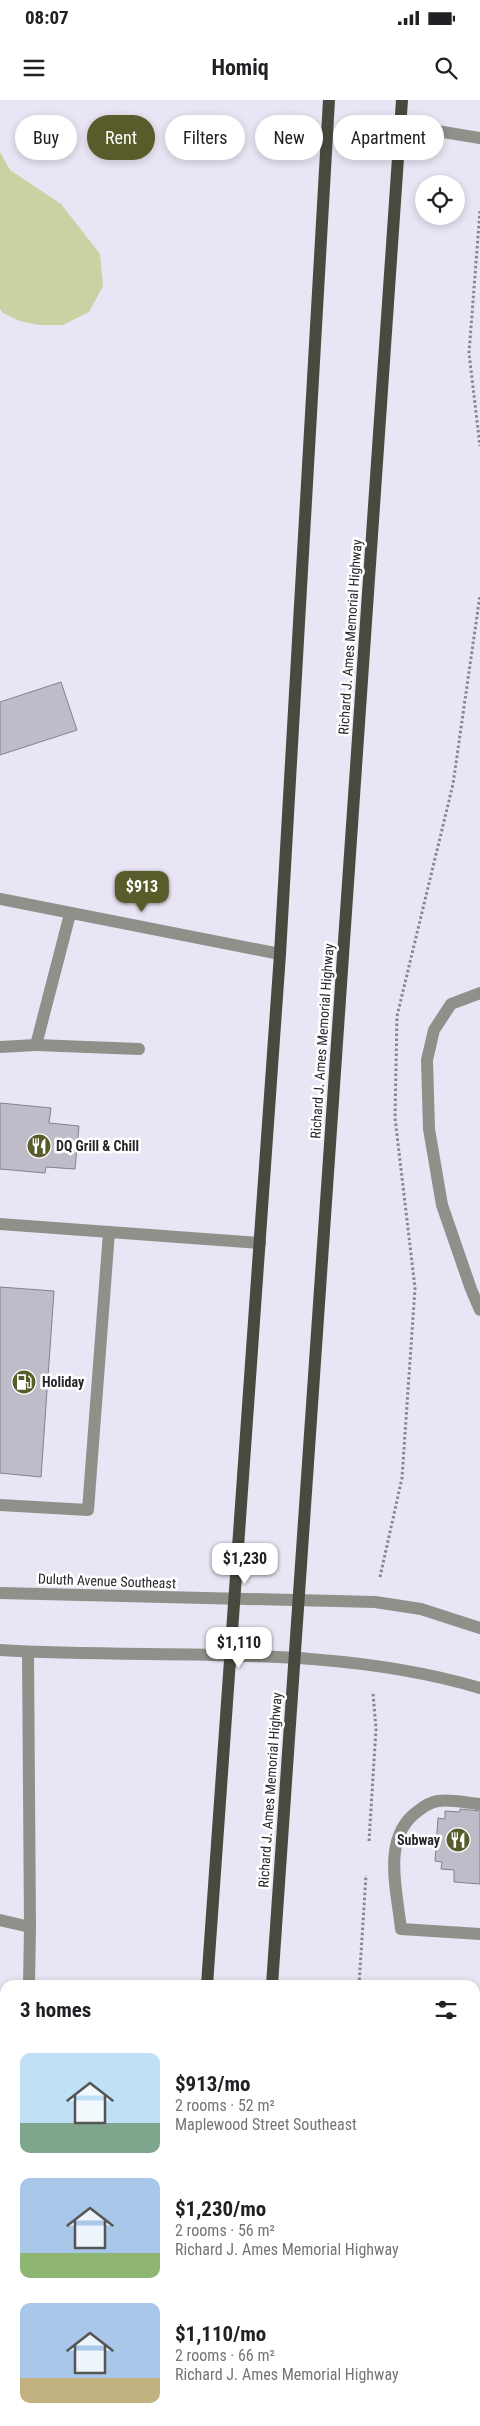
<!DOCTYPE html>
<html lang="en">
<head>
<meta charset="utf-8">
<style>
  body { margin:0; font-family:"Roboto Condensed",sans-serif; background:#f2f2f2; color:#202124; height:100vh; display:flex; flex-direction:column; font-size:19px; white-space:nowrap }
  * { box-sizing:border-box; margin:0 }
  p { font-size:16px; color:#757577 }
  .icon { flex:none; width:28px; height:28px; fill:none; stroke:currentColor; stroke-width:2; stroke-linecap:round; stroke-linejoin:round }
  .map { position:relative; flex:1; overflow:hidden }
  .drawer { position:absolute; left:0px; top:1880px; width:480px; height:446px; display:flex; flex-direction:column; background:#fff; border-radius:15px 15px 0 0; box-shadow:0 2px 8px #0003 }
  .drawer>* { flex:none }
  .top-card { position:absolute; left:15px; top:15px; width:450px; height:45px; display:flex; gap:10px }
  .fabs { position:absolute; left:415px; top:75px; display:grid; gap:10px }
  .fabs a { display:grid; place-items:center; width:50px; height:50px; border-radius:50%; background:#fff; box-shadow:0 2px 8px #0003; font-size:25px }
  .price { position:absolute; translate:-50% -42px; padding:0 11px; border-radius:10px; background:#fff; color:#222; font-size:16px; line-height:32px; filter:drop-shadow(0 1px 2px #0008) }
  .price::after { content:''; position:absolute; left:50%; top:30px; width:15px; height:11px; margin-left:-8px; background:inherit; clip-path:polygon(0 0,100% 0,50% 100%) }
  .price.selected { background:#575c2a; color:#fff }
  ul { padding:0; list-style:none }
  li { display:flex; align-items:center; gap:15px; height:125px; padding:0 20px }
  li span { display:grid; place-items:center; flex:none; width:140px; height:100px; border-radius:10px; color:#555 }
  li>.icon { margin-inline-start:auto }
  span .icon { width:60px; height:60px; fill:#fffc; stroke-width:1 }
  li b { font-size:21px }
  h2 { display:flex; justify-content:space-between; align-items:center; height:60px; padding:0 20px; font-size:21px }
  .chip { padding:0 18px; border-radius:22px; background:#fff; box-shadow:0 2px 8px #0003; font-size:18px; line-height:45px }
  .chip.selected { background:#575c2a; color:#fff }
  .status { display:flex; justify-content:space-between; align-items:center; height:35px; padding:0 25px; background:#fff; direction:ltr }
  .status svg { height:14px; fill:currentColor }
  header { display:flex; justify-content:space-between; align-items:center; height:65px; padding:0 20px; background:#fff; font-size:22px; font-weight:700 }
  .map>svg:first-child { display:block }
  .green { fill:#cbd1a2 }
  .building { fill:#bfbbc9; stroke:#84808e }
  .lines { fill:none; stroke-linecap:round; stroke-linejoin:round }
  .path { stroke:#88858f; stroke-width:3; stroke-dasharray:2.5 2.5; stroke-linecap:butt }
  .minor { stroke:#8f908a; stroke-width:12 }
  .major { stroke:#484a3f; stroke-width:12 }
  .labels { text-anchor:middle; stroke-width:5; stroke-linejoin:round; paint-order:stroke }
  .street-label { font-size:14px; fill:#27262b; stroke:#fff }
  .poi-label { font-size:14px; font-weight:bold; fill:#27262b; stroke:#fff; text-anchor:start }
</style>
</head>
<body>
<div class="status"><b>08:07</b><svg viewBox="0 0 49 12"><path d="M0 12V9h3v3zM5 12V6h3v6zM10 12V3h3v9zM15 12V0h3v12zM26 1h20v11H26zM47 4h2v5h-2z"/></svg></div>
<header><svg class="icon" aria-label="menu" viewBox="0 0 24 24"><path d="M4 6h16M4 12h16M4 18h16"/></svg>Homiq<svg class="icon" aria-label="search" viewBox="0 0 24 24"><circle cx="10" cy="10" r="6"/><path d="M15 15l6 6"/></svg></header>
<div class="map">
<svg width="480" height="2326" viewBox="0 0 480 2326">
  <rect width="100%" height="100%" fill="#e9e5f4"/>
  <!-- green -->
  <path class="green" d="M 0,52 L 10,70 L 61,104 L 100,154 L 103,186 L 89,212 L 63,225 L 39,225 L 20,221 L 3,213 L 0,209 Z"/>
  <!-- building -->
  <g class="building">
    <path d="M 61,582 L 77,630 L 0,655 L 0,602 Z"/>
    <path d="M 0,1003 L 51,1008 L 49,1023 L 79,1026 L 75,1069 L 46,1067 L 45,1073 L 0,1069 Z"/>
    <path d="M 0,1187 L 54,1191 L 41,1377 L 0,1373 Z"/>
    <path d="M 460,1709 L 480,1711 L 480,1784 L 454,1782 L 454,1770 L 441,1769 L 442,1762 L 435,1761 L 438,1718 L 445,1719 L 445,1711 L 460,1712 Z"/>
    <path d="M 475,1927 L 480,1928 L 480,2015 L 475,2014 Z"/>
  </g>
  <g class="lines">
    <!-- path -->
    <g class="path">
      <path d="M 480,111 L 469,253 L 480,346"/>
      <path d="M 380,1477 L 402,1378 L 415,1188 L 395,1018 L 397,916 L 453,684 L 480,495"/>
      <path d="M 369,1741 L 376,1629 L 373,1593"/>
      <path d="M 359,1885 L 366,1775"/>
      <path d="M 335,2321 L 335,2326"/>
    </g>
    <!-- minor -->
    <g class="minor">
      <path d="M 401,25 L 480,38"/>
      <path d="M 0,799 L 280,854"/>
      <path d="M 480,893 L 451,904 L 434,930 L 427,960 L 429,1029 L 442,1105 L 471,1189 L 480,1210"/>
      <path d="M 36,945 L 139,949"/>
      <path d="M 0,947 L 36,945 L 70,814"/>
      <path d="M 0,1124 L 260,1143"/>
      <path d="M 0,1405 L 88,1410 L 109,1132"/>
      <path d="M 0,1493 L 375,1502 L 421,1509 L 480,1528"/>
      <path d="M 0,1550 C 160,1560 325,1542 480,1588"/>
      <path d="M 480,1704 C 467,1703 451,1699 438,1701 C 431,1702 423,1707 418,1711 C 381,1737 397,1790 401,1829 L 480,1834"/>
      <path d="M 0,1820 L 30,1827 L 28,1552"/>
      <path d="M 29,1885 L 30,1827"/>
      <path d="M 0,1922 L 5,1922"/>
      <path d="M 20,2326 L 20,2321"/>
    </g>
    <!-- major -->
    <g class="major">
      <path d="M 207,1885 L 280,854 L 329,0"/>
      <path d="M 272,1885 L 402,0"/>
      <path d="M 255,2321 L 255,2326"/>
      <path d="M 190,2326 L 190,2321"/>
    </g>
  </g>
  <!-- icons -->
  <defs>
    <symbol id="restaurant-disc" viewBox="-11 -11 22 22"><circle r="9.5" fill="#575c2a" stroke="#fff"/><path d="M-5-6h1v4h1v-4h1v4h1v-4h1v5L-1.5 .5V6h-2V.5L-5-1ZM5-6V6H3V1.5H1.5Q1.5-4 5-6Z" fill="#fff"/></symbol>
    <symbol id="fuel-disc" viewBox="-11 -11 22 22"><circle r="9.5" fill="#575c2a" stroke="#fff"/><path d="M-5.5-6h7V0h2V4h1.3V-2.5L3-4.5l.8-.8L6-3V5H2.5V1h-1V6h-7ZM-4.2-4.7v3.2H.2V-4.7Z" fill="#fff"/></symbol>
  </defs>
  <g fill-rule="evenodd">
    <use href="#restaurant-disc" x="25" y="1032" width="28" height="28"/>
    <use href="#fuel-disc" x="10" y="1268" width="28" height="28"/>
    <use href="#restaurant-disc" x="444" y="1726" width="28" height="28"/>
  </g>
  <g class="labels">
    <!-- street labels -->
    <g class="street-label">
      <text transform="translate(350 537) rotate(-86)" y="5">Richard J. Ames Memorial Highway</text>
      <text transform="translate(322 941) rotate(-86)" y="5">Richard J. Ames Memorial Highway</text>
      <text transform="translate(107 1481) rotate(2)" y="5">Duluth Avenue Southeast</text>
      <text transform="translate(270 1690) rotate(-86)" y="5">Richard J. Ames Memorial Highway</text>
    </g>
    <!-- poi labels -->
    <g class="poi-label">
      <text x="56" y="1051">DQ Grill &amp; Chill</text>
      <text x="42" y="1287">Holiday</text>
      <text x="440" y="1745" text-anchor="end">Subway</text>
    </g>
  </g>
</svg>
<div class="fabs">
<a><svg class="icon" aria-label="locate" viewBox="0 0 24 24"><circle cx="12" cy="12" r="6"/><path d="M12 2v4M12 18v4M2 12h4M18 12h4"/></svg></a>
</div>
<b class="price selected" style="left:142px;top:813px">$913</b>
<b class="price" style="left:245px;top:1485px">$1,230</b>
<b class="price" style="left:239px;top:1569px">$1,110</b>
<div class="top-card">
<a class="chip">Buy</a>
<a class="chip selected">Rent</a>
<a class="chip">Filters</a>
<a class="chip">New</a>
<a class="chip">Apartment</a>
</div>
<section class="drawer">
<h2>3 homes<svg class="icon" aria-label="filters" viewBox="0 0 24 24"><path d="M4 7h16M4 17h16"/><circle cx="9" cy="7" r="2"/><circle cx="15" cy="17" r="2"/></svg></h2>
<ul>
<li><span style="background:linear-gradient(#bfe0f5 70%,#7fa58c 0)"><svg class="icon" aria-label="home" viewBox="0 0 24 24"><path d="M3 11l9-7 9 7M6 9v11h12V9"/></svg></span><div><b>$913/mo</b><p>2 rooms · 52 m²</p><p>Maplewood Street Southeast</p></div></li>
<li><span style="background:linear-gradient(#a9c7e8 75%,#8fb573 0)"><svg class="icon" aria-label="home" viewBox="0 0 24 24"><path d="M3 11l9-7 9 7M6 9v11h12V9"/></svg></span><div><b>$1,230/mo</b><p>2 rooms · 56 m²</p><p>Richard J. Ames Memorial Highway</p></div></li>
<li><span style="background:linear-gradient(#a9c7e8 75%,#c2b280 0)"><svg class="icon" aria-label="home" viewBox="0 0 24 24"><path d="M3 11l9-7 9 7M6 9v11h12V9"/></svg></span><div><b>$1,110/mo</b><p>2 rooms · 66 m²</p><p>Richard J. Ames Memorial Highway</p></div></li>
</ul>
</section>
</div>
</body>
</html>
